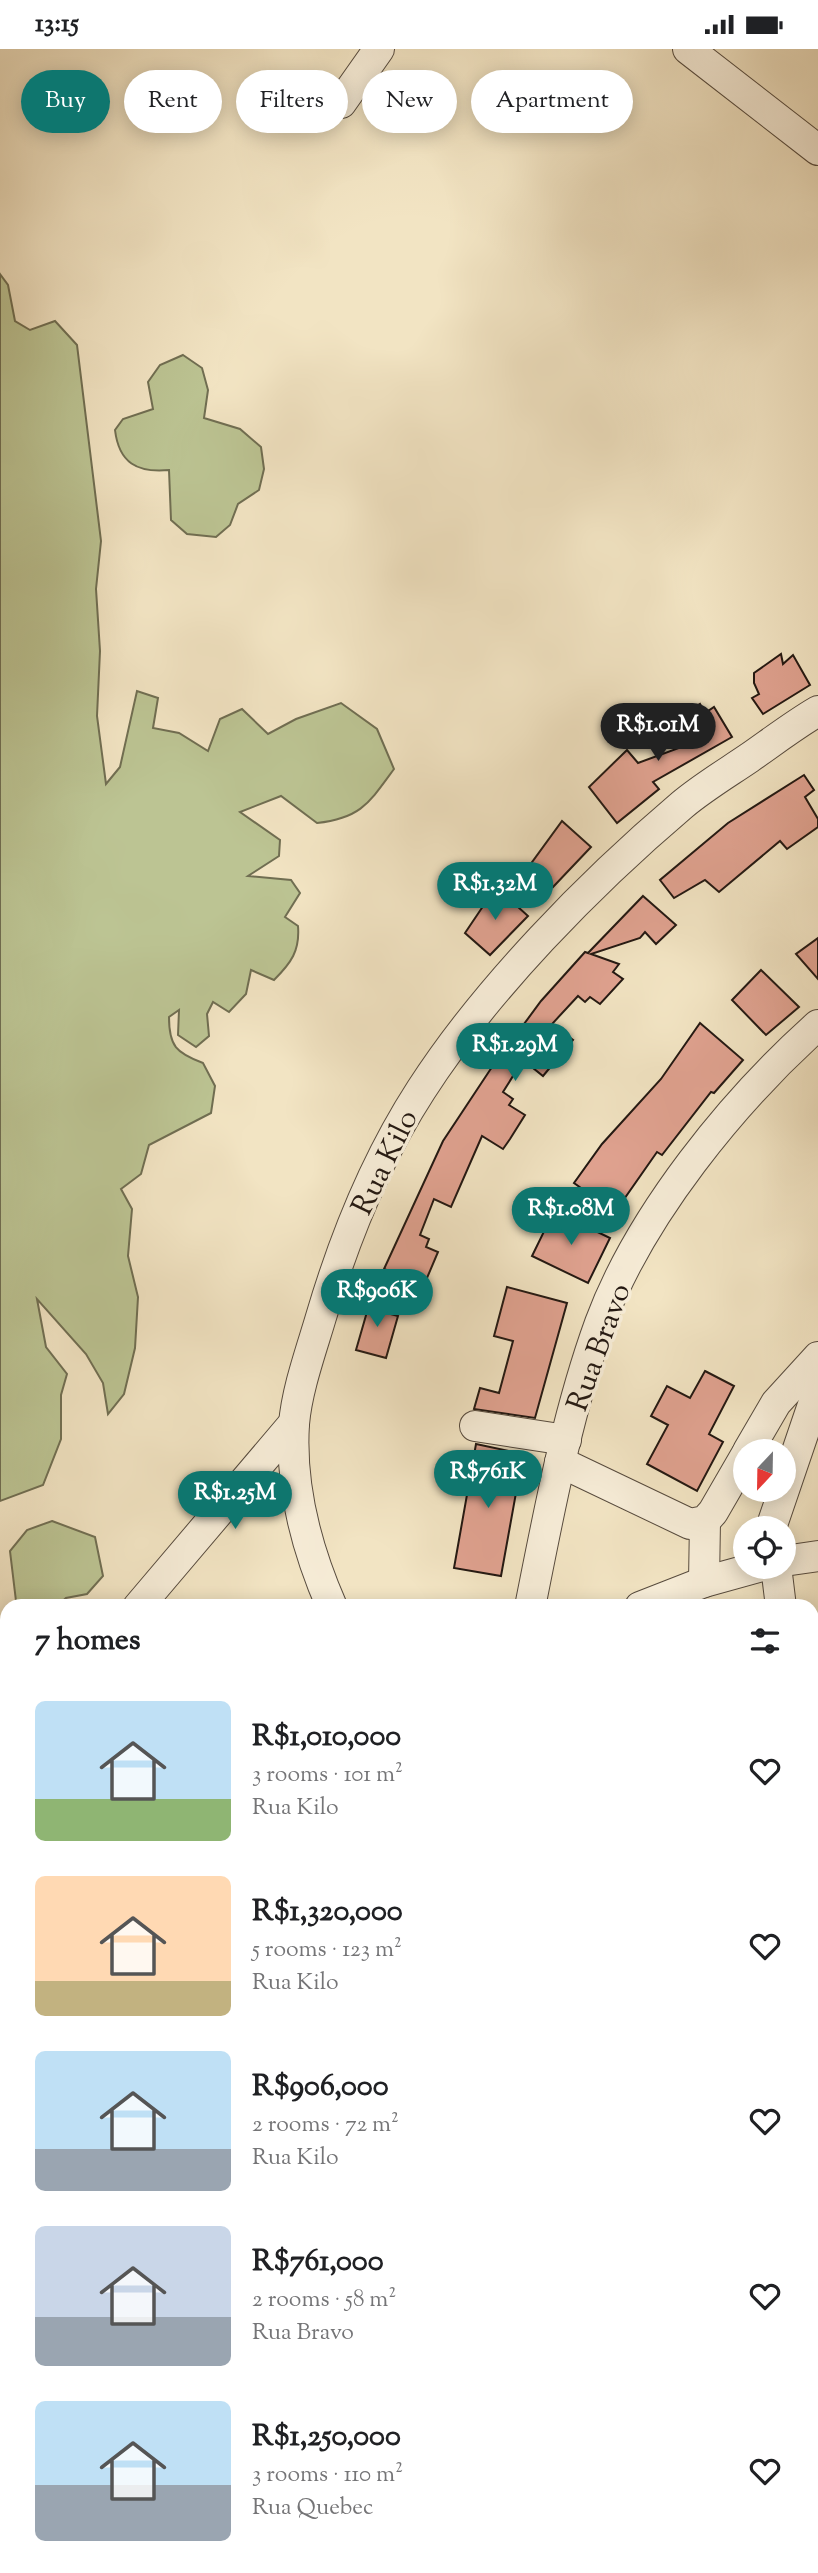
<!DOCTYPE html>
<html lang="en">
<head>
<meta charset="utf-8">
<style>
  body { margin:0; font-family:"Sorts Mill Goudy",serif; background:#f2f2f2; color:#202124; height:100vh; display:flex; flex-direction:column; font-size:26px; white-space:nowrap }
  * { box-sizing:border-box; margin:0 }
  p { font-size:23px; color:#757577 }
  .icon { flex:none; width:38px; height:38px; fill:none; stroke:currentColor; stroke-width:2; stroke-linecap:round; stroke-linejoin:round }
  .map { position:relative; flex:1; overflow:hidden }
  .sheet { position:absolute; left:0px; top:1550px; width:819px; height:975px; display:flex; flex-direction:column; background:#fff; border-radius:21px 21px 0 0; box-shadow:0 4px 18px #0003 }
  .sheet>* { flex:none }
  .top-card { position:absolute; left:21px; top:21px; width:777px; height:63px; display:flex; gap:14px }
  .needle { width:46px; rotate:202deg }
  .tools { position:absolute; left:733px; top:1390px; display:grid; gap:14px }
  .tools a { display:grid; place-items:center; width:63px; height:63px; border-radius:50%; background:#fff; box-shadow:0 4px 18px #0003; font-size:35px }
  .price { position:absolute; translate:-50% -60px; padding:0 16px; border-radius:24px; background:#0f766e; color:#fff; font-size:23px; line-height:46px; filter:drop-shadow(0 2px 4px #0008) }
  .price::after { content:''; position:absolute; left:50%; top:42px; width:21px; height:16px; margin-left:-10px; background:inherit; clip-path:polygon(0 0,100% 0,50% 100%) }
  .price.selected { background:#222; color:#fff }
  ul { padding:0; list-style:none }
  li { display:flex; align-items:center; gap:21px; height:175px; padding:0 35px }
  li span { display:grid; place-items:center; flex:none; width:196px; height:140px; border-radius:10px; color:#555 }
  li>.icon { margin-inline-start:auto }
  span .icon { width:84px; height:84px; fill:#fffc; stroke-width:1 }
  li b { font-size:30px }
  h2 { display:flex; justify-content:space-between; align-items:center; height:84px; padding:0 35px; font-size:30px }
  .chip { padding:0 24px; border-radius:32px; background:#fff; box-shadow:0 4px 18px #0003; font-size:24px; line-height:63px }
  .chip.selected { background:#0f766e; color:#fff }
  .status { display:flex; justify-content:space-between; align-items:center; height:49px; padding:0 35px; background:#fff; direction:ltr }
  .status svg { height:19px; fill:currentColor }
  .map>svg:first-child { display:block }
  .green { fill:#bcc493; stroke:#706e52; stroke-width:2 }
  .building { fill:#e0a290; stroke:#231812; stroke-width:2 }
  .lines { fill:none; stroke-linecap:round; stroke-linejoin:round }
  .minor-casing { stroke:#574b3e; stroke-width:32 }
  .minor { stroke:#f7edd8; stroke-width:30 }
  .labels { text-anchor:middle; stroke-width:7; stroke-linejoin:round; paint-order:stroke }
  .street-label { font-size:30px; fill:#231812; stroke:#f7edd8 }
</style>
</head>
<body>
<div class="status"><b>13:15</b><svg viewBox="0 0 49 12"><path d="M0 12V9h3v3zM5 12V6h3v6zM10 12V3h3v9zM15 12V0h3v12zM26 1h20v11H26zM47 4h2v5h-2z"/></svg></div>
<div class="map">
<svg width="818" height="2524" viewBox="0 0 818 2524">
  <rect width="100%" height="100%" fill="#f2e4c3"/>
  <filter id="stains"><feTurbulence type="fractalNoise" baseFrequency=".00286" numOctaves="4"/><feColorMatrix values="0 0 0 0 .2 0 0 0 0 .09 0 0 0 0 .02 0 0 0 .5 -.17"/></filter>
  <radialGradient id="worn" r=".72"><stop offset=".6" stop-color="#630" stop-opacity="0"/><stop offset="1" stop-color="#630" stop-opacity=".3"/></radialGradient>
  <!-- green -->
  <g class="green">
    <path d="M 0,225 L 8,236 L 15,272 L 30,281 L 55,272 L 77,296 L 101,492 L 96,540 L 100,602 L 97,667 L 106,735 L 120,718 L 137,642 L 158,649 L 153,679 L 179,684 L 208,702 L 220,670 L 242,660 L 268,685 L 296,670 L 341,654 L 377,680 L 394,720 C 369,754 361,769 317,774 L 281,747 L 240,763 L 280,791 L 279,807 L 248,827 L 291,831 L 300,844 L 285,868 L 298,877 C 300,902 291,914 274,931 L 251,921 L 246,945 L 229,963 L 213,953 L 207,965 L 209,987 L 196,998 L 178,986 L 179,961 L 169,968 C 169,997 176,1004 203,1014 L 215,1037 L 211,1064 L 149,1096 L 141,1125 L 121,1140 L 132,1160 L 128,1207 L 138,1248 L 135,1299 L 124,1345 L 108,1365 L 103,1334 L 86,1305 L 37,1250 L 46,1298 L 67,1325 L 61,1346 L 61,1390 L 43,1436 L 0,1452 Z"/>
    <path d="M 183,306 L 202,319 L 208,341 L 204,369 L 240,380 L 261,398 L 264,420 L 259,441 L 238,455 L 230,476 L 216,488 L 187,485 L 171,471 L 169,421 C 137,424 119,414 115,381 L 123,370 L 153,360 L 148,333 L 160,316 Z"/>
    <path d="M 52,1472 L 95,1488 L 103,1527 L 87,1545 L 66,1549 L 57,1557 L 21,1557 L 16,1552 L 10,1502 L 27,1481 Z"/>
    <path d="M 818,2282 L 818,2524 L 268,2524 L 269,2518 L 812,2518 L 812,2283 Z"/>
    <path d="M 81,2518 L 262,2518 L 261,2524 L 83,2524 Z"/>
  </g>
  <!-- building -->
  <g class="building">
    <path d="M 781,605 L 783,615 L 793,606 L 810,636 L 763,665 L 752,649 L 759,645 L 754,634 L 754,624 Z"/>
    <path d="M 700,655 L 705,664 L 714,658 L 732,688 L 653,733 L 659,740 L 617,774 L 589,738 L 627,701 L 638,714 L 679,699 L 674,686 L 683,665 Z"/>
    <path d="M 804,726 L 814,741 L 805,748 L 818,770 L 818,778 L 787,800 L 780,792 L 719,843 L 705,831 L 674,849 L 660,831 L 728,774 Z"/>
    <path d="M 562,772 L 591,798 L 553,838 L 530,816 Z"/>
    <path d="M 496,838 L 528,867 L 490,906 L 465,884 Z"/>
    <path d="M 643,847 L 676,876 L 656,895 L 645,883 L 640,889 L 591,905 L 619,915 L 613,923 L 623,930 L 600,955 L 590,948 L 585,953 L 578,947 L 552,975 L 573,991 L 543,1027 L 523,1011 L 503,1043 L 513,1050 L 509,1056 L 525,1066 L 510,1090 L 503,1100 L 482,1087 L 451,1158 L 434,1150 L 420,1186 L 429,1190 L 426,1198 L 438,1203 L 424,1236 L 384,1220 L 443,1092 L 490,1021 L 541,952 L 585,903 L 588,904 Z"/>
    <path d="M 818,889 L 818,930 L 796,905 Z"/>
    <path d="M 761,921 L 799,958 L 766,986 L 732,951 Z"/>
    <path d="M 700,974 L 743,1011 L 714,1044 L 711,1043 L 662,1106 L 657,1103 L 615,1163 L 574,1134 L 602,1095 L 661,1030 Z"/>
    <path d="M 554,1162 L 610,1189 L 588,1234 L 532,1207 Z"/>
    <path d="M 507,1238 L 567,1254 L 535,1369 L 474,1360 L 480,1339 L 499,1344 L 513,1292 L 494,1287 Z"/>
    <path d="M 371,1249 L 390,1254 L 387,1264 L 398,1267 L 386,1309 L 356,1301 Z"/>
    <path d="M 705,1322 L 734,1337 L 709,1385 L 723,1393 L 697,1442 L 647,1415 L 668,1376 L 651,1367 L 667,1337 L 690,1349 Z"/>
    <path d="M 476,1395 L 523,1405 L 501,1527 L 454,1519 Z"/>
  </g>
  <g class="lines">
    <defs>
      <g id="minor">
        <path d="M 688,0 L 818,101"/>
        <path d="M 341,54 L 379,0"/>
        <path d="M 475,1377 L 566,1391"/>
        <path d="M 748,1402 L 776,1354 L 818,1308"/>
        <path d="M 560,1413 L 690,1475 L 705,1472 L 713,1463 L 746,1406"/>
        <path d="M 771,1479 L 818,1341"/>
        <path d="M 784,1512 L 818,1507"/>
        <path d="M 776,1517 L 781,1558"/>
        <path d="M 704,1533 L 705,1472"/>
        <path d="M 138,1558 L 294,1374"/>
        <path d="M 332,1558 C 307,1501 290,1437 294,1375 C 297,1340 311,1302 321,1268 C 344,1190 377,1109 421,1041 C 486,940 590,834 682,756 C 702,739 727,724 749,709 C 772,693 794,676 818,662"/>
        <path d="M 530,1558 C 549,1463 567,1365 600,1274 C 640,1166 733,1052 818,976"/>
        <path d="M 640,1558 L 704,1533 L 762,1517"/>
        <path d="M 0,1719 L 7,1711"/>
        <path d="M 812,1802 L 817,1846"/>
        <path d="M 0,1937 L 7,1943"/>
        <path d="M 0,1981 L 7,1973"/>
        <path d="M 0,2215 L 7,2207"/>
      </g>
    </defs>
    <!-- minor casing -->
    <use href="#minor" class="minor-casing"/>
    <!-- minor -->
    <use href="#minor" class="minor"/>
  </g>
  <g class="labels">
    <!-- street labels -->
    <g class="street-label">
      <text transform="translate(384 1113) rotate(-64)" y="10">Rua Kilo</text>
      <text transform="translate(598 1298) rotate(-70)" y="10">Rua Bravo</text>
    </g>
  </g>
  <rect width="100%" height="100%" filter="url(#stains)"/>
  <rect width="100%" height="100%" fill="url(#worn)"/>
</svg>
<div class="tools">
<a><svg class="needle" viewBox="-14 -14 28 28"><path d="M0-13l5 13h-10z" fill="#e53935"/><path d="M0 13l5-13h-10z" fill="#757577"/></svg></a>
<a><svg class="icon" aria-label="locate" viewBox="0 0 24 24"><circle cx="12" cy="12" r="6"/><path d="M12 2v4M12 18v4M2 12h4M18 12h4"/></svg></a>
</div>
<b class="price selected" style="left:658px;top:714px">R$1.01M</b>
<b class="price" style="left:495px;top:873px">R$1.32M</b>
<b class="price" style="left:515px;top:1034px">R$1.29M</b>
<b class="price" style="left:571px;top:1198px">R$1.08M</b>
<b class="price" style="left:377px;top:1280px">R$906K</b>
<b class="price" style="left:488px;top:1461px">R$761K</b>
<b class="price" style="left:235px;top:1482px">R$1.25M</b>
<div class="top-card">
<a class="chip selected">Buy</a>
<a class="chip">Rent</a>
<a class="chip">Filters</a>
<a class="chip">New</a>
<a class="chip">Apartment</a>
</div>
<section class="sheet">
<h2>7 homes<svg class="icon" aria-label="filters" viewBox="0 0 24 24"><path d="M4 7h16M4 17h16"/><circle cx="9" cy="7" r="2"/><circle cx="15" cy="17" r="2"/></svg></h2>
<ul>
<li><span style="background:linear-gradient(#bfe0f5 70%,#8fb573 0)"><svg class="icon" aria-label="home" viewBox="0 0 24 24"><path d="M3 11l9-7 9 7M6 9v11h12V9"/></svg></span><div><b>R$1,010,000</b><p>3 rooms · 101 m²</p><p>Rua Kilo</p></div><svg class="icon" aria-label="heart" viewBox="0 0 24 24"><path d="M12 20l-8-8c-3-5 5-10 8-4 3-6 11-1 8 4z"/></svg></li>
<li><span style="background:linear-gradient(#ffd9b3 75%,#c2b280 0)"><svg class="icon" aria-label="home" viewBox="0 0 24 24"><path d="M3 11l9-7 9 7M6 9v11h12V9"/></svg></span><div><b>R$1,320,000</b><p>5 rooms · 123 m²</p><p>Rua Kilo</p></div><svg class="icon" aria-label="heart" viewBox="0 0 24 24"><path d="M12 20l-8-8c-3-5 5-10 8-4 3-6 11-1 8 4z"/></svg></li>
<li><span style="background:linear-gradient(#bfe0f5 70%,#9aa5b1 0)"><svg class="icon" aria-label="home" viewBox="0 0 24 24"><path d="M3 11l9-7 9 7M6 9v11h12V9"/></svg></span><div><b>R$906,000</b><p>2 rooms · 72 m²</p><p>Rua Kilo</p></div><svg class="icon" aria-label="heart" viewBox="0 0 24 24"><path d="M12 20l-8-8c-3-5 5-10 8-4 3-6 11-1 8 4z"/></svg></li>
<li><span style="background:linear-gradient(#c9d6e8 65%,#9aa5b1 0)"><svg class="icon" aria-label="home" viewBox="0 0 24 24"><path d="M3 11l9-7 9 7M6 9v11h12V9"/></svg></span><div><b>R$761,000</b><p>2 rooms · 58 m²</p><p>Rua Bravo</p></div><svg class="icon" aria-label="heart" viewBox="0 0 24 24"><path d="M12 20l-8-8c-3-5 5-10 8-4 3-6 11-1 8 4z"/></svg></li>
<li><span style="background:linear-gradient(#bfe0f5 60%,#9aa5b1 0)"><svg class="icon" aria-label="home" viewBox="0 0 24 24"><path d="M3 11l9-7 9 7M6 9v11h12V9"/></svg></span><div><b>R$1,250,000</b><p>3 rooms · 110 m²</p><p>Rua Quebec</p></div><svg class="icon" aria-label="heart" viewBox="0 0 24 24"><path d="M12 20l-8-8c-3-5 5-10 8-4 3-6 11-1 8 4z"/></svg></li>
</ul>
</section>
</div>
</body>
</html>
